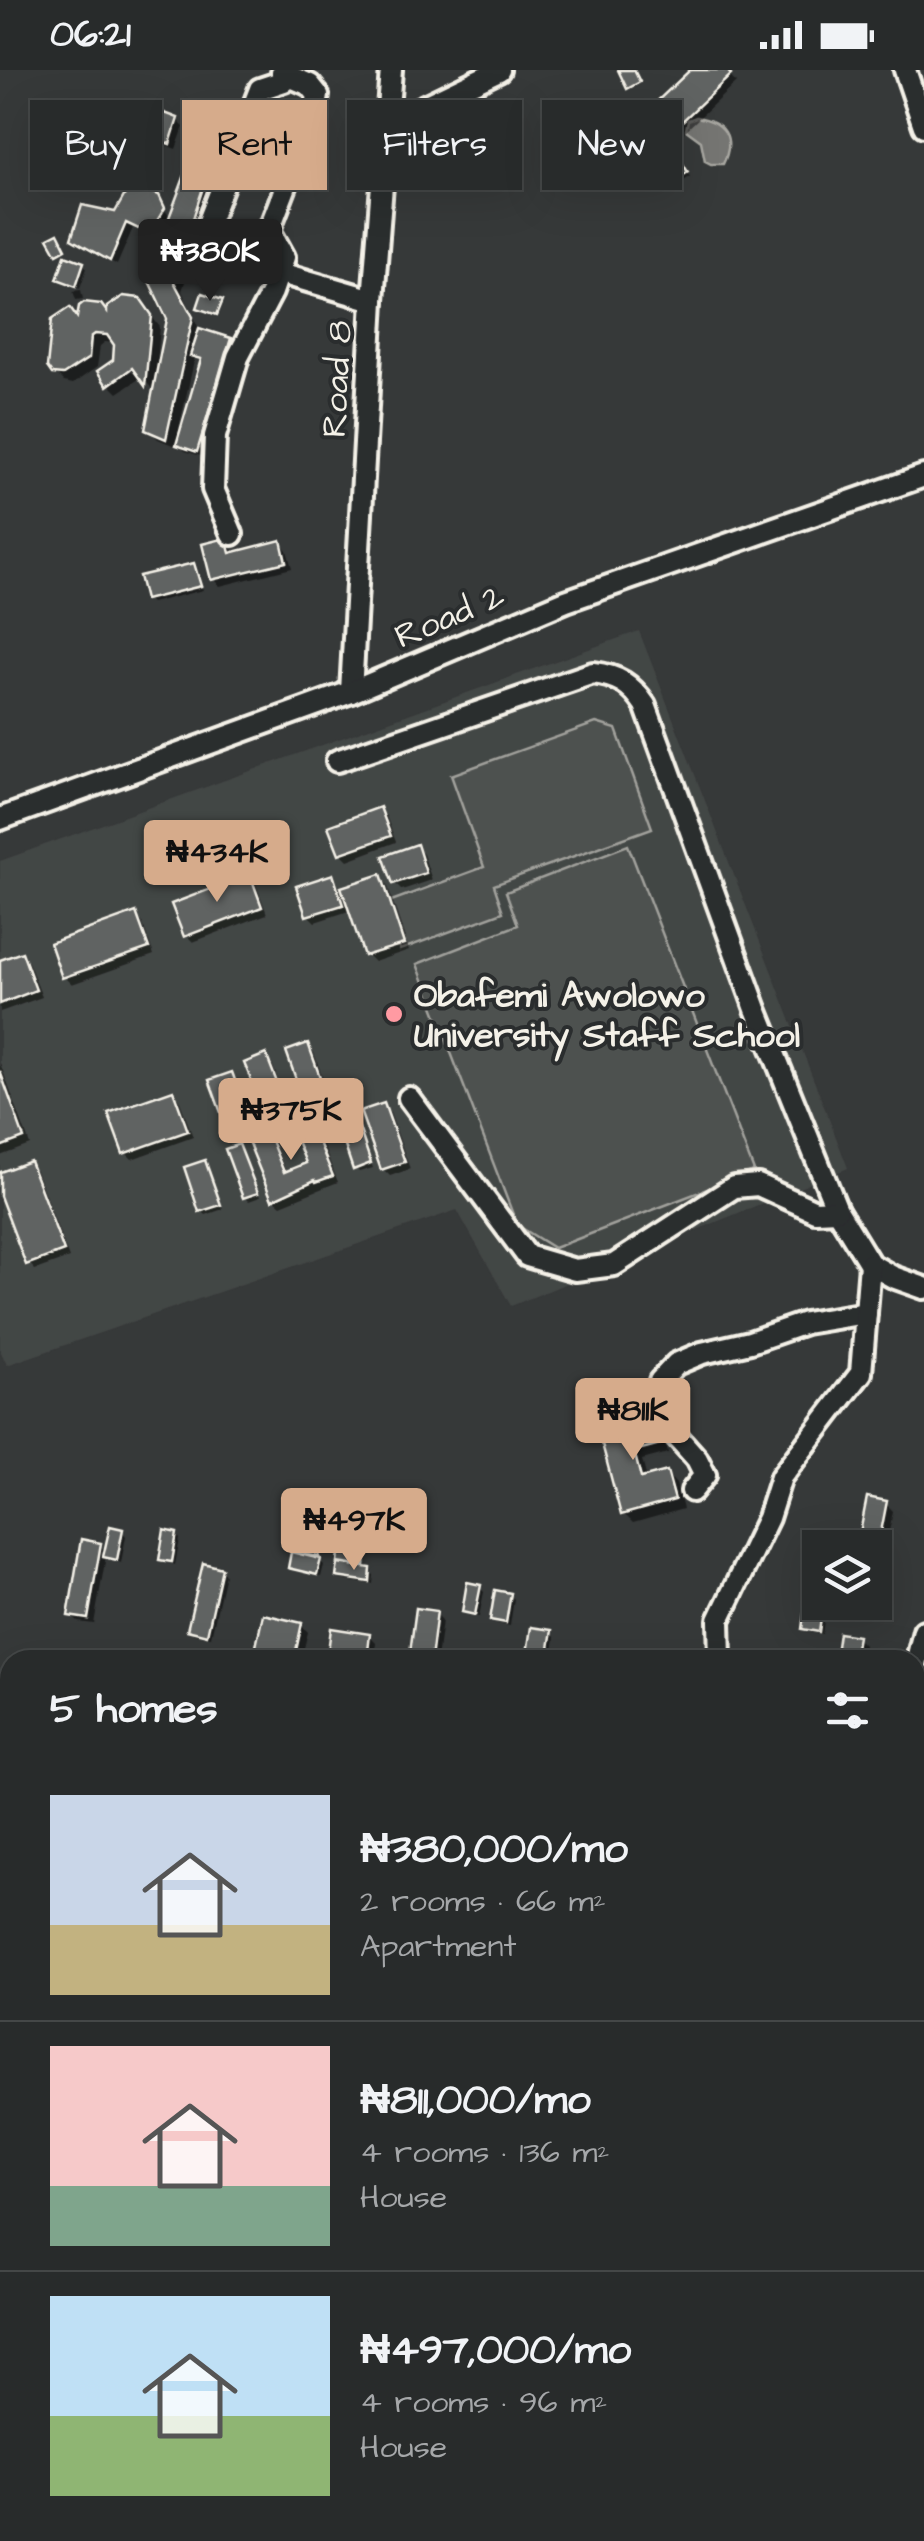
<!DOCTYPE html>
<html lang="en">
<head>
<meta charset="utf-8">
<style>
  body { margin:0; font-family:"Architects Daughter",sans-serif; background:#303333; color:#f1f3f6; height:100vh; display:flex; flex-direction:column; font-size:38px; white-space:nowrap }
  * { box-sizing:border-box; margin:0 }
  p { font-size:32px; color:#a5a7a9 }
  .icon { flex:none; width:55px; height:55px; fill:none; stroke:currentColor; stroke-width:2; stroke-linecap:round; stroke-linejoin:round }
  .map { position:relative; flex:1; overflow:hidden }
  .details { position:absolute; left:0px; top:1580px; width:925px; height:892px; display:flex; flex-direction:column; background:#282b2b; border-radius:30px 30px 0 0; box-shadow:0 10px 40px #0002,0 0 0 2px #444747 }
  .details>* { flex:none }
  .hud { position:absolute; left:30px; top:30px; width:865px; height:90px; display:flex; gap:20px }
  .buttons { position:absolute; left:802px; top:1460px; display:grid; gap:20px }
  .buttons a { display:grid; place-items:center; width:90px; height:90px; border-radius:0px; background:#282b2b; box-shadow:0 10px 40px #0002,0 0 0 2px #444747; font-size:50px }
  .price { position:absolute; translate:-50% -85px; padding:0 22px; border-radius:10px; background:#d6ab8b; color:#111; font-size:32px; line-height:65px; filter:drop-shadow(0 2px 5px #0008) }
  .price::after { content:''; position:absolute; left:50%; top:60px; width:30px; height:22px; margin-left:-15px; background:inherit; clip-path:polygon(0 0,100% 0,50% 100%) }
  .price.selected { background:#222; color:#fff }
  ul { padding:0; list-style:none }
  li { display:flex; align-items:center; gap:30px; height:250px; padding:0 50px }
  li+li { border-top:2px solid #444747 }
  li span { display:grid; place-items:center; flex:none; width:280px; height:200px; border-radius:0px; color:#555 }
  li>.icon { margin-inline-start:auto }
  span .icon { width:120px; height:120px; fill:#fffc; stroke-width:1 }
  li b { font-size:42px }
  h2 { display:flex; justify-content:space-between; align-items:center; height:120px; padding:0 50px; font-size:42px }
  .tag { padding:0 35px; border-radius:0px; background:#282b2b; box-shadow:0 10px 40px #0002,0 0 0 2px #444747; font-size:35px; line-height:90px }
  .tag.selected { background:#d6ab8b; color:#111 }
  .status { display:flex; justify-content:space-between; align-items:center; height:70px; padding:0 50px; background:#282b2b; direction:ltr }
  .status svg { height:28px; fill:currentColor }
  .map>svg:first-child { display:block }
  .built { fill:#434645 }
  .green { fill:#4e514f; stroke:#a1a19c; stroke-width:2.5 }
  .water { fill:#757572; stroke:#a8a7a1; stroke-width:2.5 }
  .shadow { fill:#0007; fill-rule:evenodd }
  .building { fill:#616362; stroke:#f4f1e8; stroke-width:2.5 }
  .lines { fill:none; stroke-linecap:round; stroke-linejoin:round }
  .street-casing { stroke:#f4f1e8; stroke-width:28 }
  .path { stroke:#f4f1e8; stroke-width:4; stroke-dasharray:10 8; stroke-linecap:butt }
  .street { stroke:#2a2d2e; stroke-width:20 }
  .poi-dot { fill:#ff9aa2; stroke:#2a2d2e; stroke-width:4 }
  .labels { text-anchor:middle; stroke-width:8; stroke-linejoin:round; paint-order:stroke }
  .street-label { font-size:35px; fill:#f4f1e8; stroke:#2a2d2e }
  .poi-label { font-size:35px; font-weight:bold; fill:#f4f1e8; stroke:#2a2d2e; text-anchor:start }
</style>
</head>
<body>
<div class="status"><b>06:21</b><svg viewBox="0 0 49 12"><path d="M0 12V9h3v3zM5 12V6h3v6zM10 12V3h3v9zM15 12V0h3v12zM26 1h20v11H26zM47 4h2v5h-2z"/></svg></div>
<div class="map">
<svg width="924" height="2471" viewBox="0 0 924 2471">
  <rect width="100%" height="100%" fill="#363939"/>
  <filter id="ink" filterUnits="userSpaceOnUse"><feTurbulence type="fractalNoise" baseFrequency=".01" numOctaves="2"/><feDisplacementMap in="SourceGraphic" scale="20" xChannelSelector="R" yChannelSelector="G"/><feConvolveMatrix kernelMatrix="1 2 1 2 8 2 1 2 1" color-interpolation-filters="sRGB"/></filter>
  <g filter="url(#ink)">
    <!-- built -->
    <path class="built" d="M 639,561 L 848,1098 L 511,1236 L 457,1140 L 7,1295 L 0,1280 L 0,791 Z"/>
    <!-- green -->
    <g class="green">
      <path d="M 596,653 L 616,659 L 652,758 L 494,815 L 503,842 L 400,880 L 383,834 L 484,797 L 451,705 Z"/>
      <path d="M 628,775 L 754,1101 L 554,1178 L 517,1155 L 417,894 L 518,855 L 506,822 Z"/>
      <path d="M 924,1584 L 924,1969 L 915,1967 L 915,1621 Z"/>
    </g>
    <!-- water -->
    <path class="water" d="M 696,47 C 724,51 736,67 723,94 L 711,94 L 705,91 L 701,71 L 686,60 L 688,50 Z"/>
    <!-- shadow -->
    <g class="shadow">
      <path d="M 693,0 L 724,0 L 736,13 L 682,64 L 655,36 Z"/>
      <path d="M 123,47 L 146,55 L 177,50 L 184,57 L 176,79 L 145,67 L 132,105 L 114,99 L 107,92 Z"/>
      <path d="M 671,76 L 690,107 L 677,115 L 673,111 Z"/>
      <path d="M 216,77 L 225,86 L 182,221 L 200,261 L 230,270 L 237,277 L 204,387 L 185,381 L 176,372 L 175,376 L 158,369 L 148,359 L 155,322 L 142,307 L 118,323 L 109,314 L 117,273 L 105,272 L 100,276 L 97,297 L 73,314 L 64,312 L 54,302 L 70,240 L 80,249 L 109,245 L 139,231 L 160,257 L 157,293 L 161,293 L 169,248 L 171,150 L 169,148 L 156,169 L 133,158 L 117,195 L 73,168 L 157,128 L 171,149 ZM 195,287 L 203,293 L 183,359 L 179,358 Z"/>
      <path d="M 83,194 L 87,198 L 80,218 L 60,209 Z"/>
      <path d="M 81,220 L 83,229 L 76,230 L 73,221 Z"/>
      <path d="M 226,471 L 234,484 L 280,473 L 287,480 L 292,498 L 220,516 L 213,509 Z"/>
      <path d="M 194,495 L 203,520 L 151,533 L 147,529 Z"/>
      <path d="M 380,740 L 386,746 L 396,772 L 348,790 L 341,783 Z"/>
      <path d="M 416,777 L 423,784 L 432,810 L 402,820 L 395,813 Z"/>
      <path d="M 249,807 L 256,814 L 267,844 L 193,872 L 186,865 Z"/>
      <path d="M 332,807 L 341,819 L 380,807 L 387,814 L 409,880 L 374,892 L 367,885 L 352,840 L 315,852 L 308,845 Z"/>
      <path d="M 135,845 L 142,852 L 154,885 L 72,914 L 65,907 Z"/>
      <path d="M 21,885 L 28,892 L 42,927 L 0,942 L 0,893 Z"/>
      <path d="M 307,976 L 314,983 L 331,1031 L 313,1037 L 306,1030 Z"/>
      <path d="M 265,987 L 272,994 L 290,1040 L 273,1047 L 266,1040 Z"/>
      <path d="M 0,993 L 30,1075 L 0,1086 Z"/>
      <path d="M 232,1004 L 238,1011 L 255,1058 L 236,1064 L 229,1058 Z"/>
      <path d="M 173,1023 L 179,1029 L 193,1067 L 132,1089 L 125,1082 Z"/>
      <path d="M 349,1034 L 373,1098 L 359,1102 L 355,1098 Z"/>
      <path d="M 383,1036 L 390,1043 L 410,1099 L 390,1106 L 383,1099 Z"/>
      <path d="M 311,1056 L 318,1063 L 338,1112 L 281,1135 L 274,1129 L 267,1066 L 274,1073 L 287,1104 L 310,1095 Z"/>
      <path d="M 239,1076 L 260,1127 L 249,1131 L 245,1127 Z"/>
      <path d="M 205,1093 L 223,1139 L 206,1145 L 202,1141 Z"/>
      <path d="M 29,1094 L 36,1101 L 69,1188 L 35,1200 L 29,1193 L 0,1119 L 0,1105 Z"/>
      <path d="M 650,1343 L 660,1352 L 668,1383 L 642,1390 L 647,1409 L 667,1404 L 676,1414 L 683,1439 L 633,1453 L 623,1443 L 600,1356 Z"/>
      <path d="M 886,1434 L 893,1441 L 879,1513 L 875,1512 L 875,1478 Z"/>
      <path d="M 122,1461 L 126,1466 L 121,1493 L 106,1486 L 94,1554 L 78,1552 L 71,1545 L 99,1475 L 107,1482 Z"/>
      <path d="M 176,1465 L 180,1469 L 175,1495 L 162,1489 Z"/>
      <path d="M 295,1481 L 321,1482 L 319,1490 L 324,1495 L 321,1507 L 295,1501 L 291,1497 L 301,1487 Z"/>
      <path d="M 365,1489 L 365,1500 L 374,1505 L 373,1514 L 343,1510 L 339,1506 L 346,1497 L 340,1491 Z"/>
      <path d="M 221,1500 L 225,1504 L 211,1567 L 194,1564 L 190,1560 Z"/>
      <path d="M 480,1518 L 484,1522 L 479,1547 L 468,1545 L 464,1541 Z"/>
      <path d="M 510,1525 L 514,1529 L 510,1556 L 497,1553 L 492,1549 Z"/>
      <path d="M 822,1534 L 826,1538 L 822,1564 L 809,1562 L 804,1558 Z"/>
      <path d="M 435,1543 L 442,1550 L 437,1590 L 412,1590 Z"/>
      <path d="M 301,1555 L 308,1562 L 301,1590 L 277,1590 L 265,1587 L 258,1580 Z"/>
      <path d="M 551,1563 L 555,1567 L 552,1590 L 528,1590 Z"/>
      <path d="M 369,1566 L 376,1573 L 374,1590 L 329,1590 Z"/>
      <path d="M 857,1568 L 864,1575 L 861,1590 L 837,1590 Z"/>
      <path d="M 915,2104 L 923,2108 L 918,2134 L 915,2133 Z"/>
      <path d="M 556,2462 L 574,2462 L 572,2471 L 554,2471 Z"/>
    </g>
    <!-- building -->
    <g class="building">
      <path d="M 618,0 L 634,0 L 640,12 L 627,19 Z"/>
      <path d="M 690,0 L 727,0 L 731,5 L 674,59 L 652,36 Z"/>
      <path d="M 149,37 L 178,48 L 170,74 L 138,62 L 125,100 L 104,93 L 121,44 L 144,51 Z"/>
      <path d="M 199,67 L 217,75 L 173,210 L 193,247 L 166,369 L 145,360 L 167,249 L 147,207 Z"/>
      <path d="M 668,69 L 688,102 L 671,113 L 651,79 Z"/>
      <path d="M 140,118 L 159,125 L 165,138 L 149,164 L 126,153 L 110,191 L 71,169 L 82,135 L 115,142 L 127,121 Z"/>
      <path d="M 58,163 L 66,179 L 57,184 L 48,168 Z"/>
      <path d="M 65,185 L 84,192 L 76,216 L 57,209 Z"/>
      <path d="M 202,223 L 223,230 L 217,245 L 197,238 Z"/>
      <path d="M 123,226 L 140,228 L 152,245 L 145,316 L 132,298 L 107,316 L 97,301 L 113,290 L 114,275 L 107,265 L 95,264 L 91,267 L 89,288 L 63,305 L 52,304 L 47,297 L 52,249 L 70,237 L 77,247 L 79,236 L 84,232 L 101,234 L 107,242 L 107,237 Z"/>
      <path d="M 199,258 L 231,268 L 197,382 L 176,375 L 201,289 L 190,286 Z"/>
      <path d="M 226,468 L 230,483 L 281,470 L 286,492 L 211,510 L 202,474 Z"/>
      <path d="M 194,493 L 201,516 L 145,530 L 139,506 Z"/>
      <path d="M 380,737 L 391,766 L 339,784 L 328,756 Z"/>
      <path d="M 417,774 L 426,803 L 393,814 L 383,786 Z"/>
      <path d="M 250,804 L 262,837 L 184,867 L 171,834 Z"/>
      <path d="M 333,804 L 343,835 L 306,846 L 296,816 Z"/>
      <path d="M 381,804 L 404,874 L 364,886 L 341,817 Z"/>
      <path d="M 136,842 L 149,878 L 62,908 L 50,873 Z"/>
      <path d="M 22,882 L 36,920 L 0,934 L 0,890 Z"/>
      <path d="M 308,973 L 326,1024 L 304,1032 L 286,981 Z"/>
      <path d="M 266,984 L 285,1033 L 264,1041 L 244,993 Z"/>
      <path d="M 0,1001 L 24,1068 L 0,1077 Z"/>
      <path d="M 232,1002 L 250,1051 L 227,1059 L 209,1010 Z"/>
      <path d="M 173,1020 L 188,1061 L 123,1084 L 108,1043 Z"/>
      <path d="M 350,1031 L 371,1093 L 353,1100 L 332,1037 Z"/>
      <path d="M 384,1033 L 405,1092 L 381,1100 L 360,1041 Z"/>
      <path d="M 311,1053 L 333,1106 L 316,1112 L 315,1110 L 272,1130 L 248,1071 L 268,1063 L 284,1102 L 306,1093 L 293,1061 Z"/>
      <path d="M 239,1074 L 258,1123 L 243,1128 L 225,1079 Z"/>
      <path d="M 205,1090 L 221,1135 L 199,1142 L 184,1097 Z"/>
      <path d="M 30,1091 L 64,1181 L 26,1195 L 0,1126 L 0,1102 Z"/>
      <path d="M 651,1340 L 660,1374 L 634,1381 L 641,1408 L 667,1401 L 675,1430 L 621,1445 L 597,1355 Z"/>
      <path d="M 867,1427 L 887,1431 L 875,1493 L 875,1478 L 857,1478 Z"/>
      <path d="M 110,1456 L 123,1459 L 117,1490 L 103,1487 Z"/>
      <path d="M 164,1460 L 177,1463 L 172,1492 L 159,1490 Z"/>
      <path d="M 81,1469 L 101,1473 L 88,1549 L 68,1546 Z"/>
      <path d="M 294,1473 L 321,1478 L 319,1487 L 292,1482 Z"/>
      <path d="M 291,1482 L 321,1489 L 317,1505 L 288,1498 Z"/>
      <path d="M 339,1483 L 366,1486 L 365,1496 L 338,1492 Z"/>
      <path d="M 813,1490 L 820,1492 L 820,1522 L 807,1519 Z"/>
      <path d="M 203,1493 L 222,1498 L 207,1565 L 187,1560 Z"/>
      <path d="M 338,1493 L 371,1498 L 370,1512 L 336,1507 Z"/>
      <path d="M 467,1512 L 481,1515 L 475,1545 L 462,1542 Z"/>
      <path d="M 495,1520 L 511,1523 L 506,1553 L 490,1550 Z"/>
      <path d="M 806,1529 L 823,1532 L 819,1562 L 802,1559 Z"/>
      <path d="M 416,1538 L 437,1541 L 431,1590 L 409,1590 Z"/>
      <path d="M 263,1544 L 302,1553 L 294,1590 L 255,1581 Z"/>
      <path d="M 531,1557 L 552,1560 L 547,1590 L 526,1590 Z"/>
      <path d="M 331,1558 L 370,1564 L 367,1590 L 327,1590 Z"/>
      <path d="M 839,1563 L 858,1566 L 854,1590 L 835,1590 Z"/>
      <path d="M 10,1820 L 10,1878 L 1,1876 Z"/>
      <path d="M 10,2107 L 10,2159 L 3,2164 L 0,2160 L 0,2115 Z"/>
      <rect x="91" y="2462" width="36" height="9"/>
      <path d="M 682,2462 L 714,2462 L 713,2471 L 681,2471 Z"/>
    </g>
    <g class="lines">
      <defs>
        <g id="street">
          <path d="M 905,0 L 924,56"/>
          <path d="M 387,54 L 499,0"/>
          <path d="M 232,464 L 213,419 L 215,366 L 238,287 L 272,222 L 284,187 L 269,160 L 316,38 L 318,25 L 310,15 L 282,3 L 284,11 L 260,19 L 203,167 L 202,181 L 208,188 L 277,202 L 373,230"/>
          <path d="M 351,622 L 373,230 L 391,0"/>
          <path d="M 337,691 L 593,603 C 618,606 631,614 645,635 L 756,939 L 837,1140 L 870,1194 L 893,1207 L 924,1218"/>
          <path d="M 0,749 L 351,622 L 566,531 L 924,406"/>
          <path d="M 409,1028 L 527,1186 L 575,1200 L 614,1195 L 734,1117 L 758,1115 L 815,1141 L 837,1140"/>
          <path d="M 692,1421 L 705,1405 L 697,1389 L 664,1352 L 660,1311 L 676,1294 L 702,1283 L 750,1272 L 805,1253 L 866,1243"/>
          <path d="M 720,1590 L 719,1550 L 768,1448 L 781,1407 L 861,1303 L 870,1194"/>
          <path d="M 915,1598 L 924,1561"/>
          <path d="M 10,1674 C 6,1696 0,1722 10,1741"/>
          <path d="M 0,1953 L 10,1954"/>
          <path d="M 915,1971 L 924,1973"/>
          <path d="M 0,2215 L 10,2201"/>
          <path d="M 915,2244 L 924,2253"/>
          <path d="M 610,2471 L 611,2462"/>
        </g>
      </defs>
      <!-- street casing -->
      <use href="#street" class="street-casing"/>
      <!-- path -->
      <path class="path" d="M 0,1639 L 10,1636"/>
      <!-- street -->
      <use href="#street" class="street"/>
    </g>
  </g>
  <!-- markers -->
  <circle class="poi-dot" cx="394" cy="944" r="10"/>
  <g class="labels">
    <!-- street labels -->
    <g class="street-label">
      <text transform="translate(336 309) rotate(-87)" y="12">Road 8</text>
      <text transform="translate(449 545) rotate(-23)" y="12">Road 2</text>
    </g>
    <!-- poi labels -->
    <g class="poi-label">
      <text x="414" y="936">Obafemi Awolowo<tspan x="414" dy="40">University Staff School</tspan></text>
    </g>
  </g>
</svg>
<div class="buttons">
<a><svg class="icon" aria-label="layers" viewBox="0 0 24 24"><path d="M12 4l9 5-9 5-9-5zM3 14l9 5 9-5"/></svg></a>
</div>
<b class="price selected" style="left:210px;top:234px">₦380K</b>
<b class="price" style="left:217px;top:835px">₦434K</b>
<b class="price" style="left:291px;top:1093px">₦375K</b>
<b class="price" style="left:633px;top:1393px">₦811K</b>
<b class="price" style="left:354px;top:1503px">₦497K</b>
<div class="hud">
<a class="tag">Buy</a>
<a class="tag selected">Rent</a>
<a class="tag">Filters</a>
<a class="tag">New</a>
</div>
<section class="details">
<h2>5 homes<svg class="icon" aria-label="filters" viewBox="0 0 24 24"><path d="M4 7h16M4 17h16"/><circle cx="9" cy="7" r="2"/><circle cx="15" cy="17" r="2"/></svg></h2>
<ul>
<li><span style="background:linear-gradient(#c9d6e8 65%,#c2b280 0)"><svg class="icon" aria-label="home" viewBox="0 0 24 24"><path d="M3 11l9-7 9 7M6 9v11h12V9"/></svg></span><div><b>₦380,000/mo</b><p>2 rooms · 66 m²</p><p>Apartment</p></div></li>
<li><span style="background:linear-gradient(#f6c9c9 70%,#7fa58c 0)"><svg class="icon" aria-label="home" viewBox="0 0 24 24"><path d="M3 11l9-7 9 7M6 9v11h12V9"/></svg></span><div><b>₦811,000/mo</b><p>4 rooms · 136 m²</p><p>House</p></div></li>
<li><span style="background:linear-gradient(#bfe0f5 60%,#8fb573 0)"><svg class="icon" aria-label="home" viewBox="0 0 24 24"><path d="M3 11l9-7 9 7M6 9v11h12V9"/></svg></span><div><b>₦497,000/mo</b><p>4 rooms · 96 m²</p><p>House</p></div></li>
</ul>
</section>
</div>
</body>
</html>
